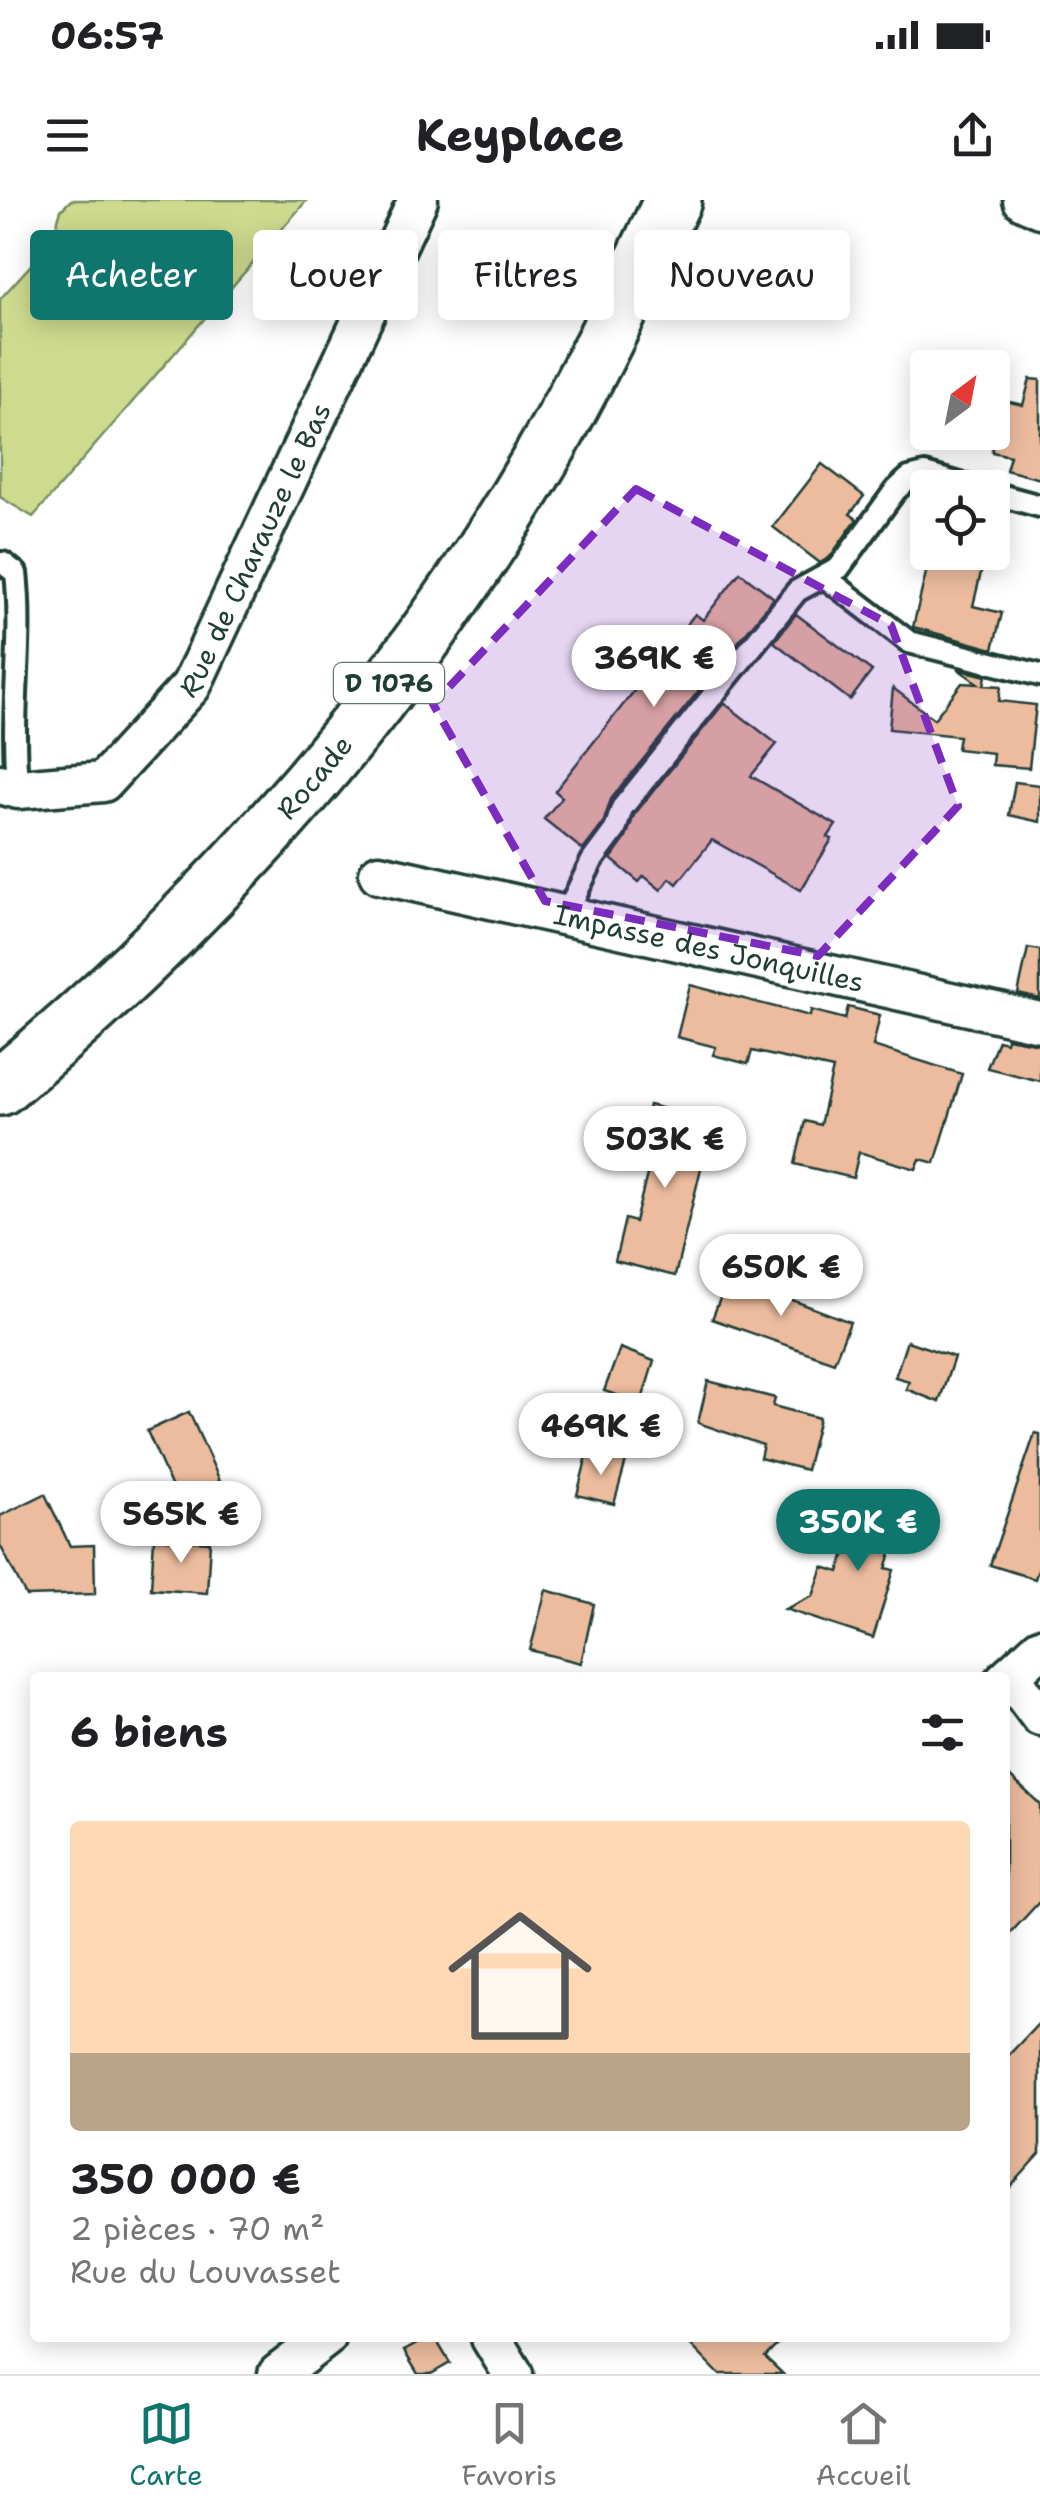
<!DOCTYPE html>
<html lang="fr">
<head>
<meta charset="utf-8">
<style>
  body { margin:0; font-family:"Shantell Sans",sans-serif; background:#f2f2f2; color:#202124; height:100vh; display:flex; flex-direction:column; font-size:38px; white-space:nowrap }
  * { box-sizing:border-box; margin:0 }
  p { font-size:32px; color:#757577 }
  .icon { flex:none; width:55px; height:55px; fill:none; stroke:currentColor; stroke-width:2; stroke-linecap:round; stroke-linejoin:round }
  .map { position:relative; flex:1; overflow:hidden }
  .sheet { position:absolute; left:30px; top:1472px; width:980px; height:670px; display:flex; flex-direction:column; background:#fff; border-radius:10px; box-shadow:0 5px 25px #0003 }
  .sheet>* { flex:none }
  .banner { position:absolute; left:30px; top:30px; width:980px; height:90px; display:flex; gap:20px }
  .needle { width:65px; rotate:32deg }
  .buttons { position:absolute; left:910px; top:150px; display:grid; gap:20px }
  .buttons a { display:grid; place-items:center; width:100px; height:100px; border-radius:10px; background:#fff; box-shadow:0 5px 25px #0003; font-size:50px }
  .price { position:absolute; translate:-50% -85px; padding:0 22px; border-radius:35px; background:#fff; color:#222; font-size:32px; line-height:65px; filter:drop-shadow(0 2px 5px #0008) }
  .price::after { content:''; position:absolute; left:50%; top:60px; width:30px; height:22px; margin-left:-15px; background:inherit; clip-path:polygon(0 0,100% 0,50% 100%) }
  .price.current { background:#0f766e; color:#fff }
  ul { padding:0; list-style:none }
  li { display:grid; align-content:center; gap:20px; height:530px; padding:0 40px }
  li+li { border-top:2px solid #e0e0e0 }
  li span { display:grid; place-items:center; height:310px; border-radius:10px; color:#555 }
  li>.icon { margin-inline-start:auto }
  span .icon { width:180px; height:180px; fill:#fffc; stroke-width:1 }
  li b { font-size:42px }
  h2 { display:flex; justify-content:space-between; align-items:center; height:120px; padding:0 40px; font-size:42px }
  .pill { padding:0 35px; border-radius:10px; background:#fff; box-shadow:0 5px 25px #0003; font-size:35px; line-height:90px }
  .pill.current { background:#0f766e; color:#fff }
  .status { display:flex; justify-content:space-between; align-items:center; height:70px; padding:0 50px; background:#fff; direction:ltr }
  .status svg { height:28px; fill:currentColor }
  header { display:flex; justify-content:space-between; align-items:center; height:130px; padding:0 40px; background:#fff; font-size:45px; font-weight:700 }
  .tab-bar { display:flex; justify-content:space-around; align-items:center; height:140px; border-top:2px solid #e0e0e0; background:#fff; font-size:28px; color:#757577 }
  .tab-bar a { display:grid; justify-items:center; gap:5px }
  .tab-bar .current { color:#0f766e }
  .map>svg:first-child { display:block }
  .green { fill:#cedb8f; stroke:#768c62; stroke-width:2.5 }
  .building { fill:#edbc9e; stroke:#1f3d34; stroke-width:2.5 }
  .lines { fill:none; stroke-linecap:round; stroke-linejoin:round }
  .lane-casing { stroke:#1f3d34; stroke-width:28 }
  .street-casing { stroke:#1f3d34; stroke-width:45 }
  .primary-casing { stroke:#1f3d34; stroke-width:62 }
  .lane { stroke:#fff; stroke-width:20 }
  .street { stroke:#fff; stroke-width:38 }
  .primary { stroke:#fff; stroke-width:55 }
  .marked { fill:#7b2cbf; fill-opacity:0.2; stroke:#7b2cbf; stroke-width:8; stroke-dasharray:20 12; stroke-linejoin:round }
  .labels { text-anchor:middle; stroke-width:9; stroke-linejoin:round; paint-order:stroke }
  .shield { fill:#fff; stroke:#627771; stroke-width:2.5 }
  .shield-label { font-size:25px; font-weight:bold; fill:#1f3d34 }
  .street-label { font-size:28px; fill:#1f3d34; stroke:#fff }
</style>
</head>
<body>
<div class="status"><b>06:57</b><svg viewBox="0 0 49 12"><path d="M0 12V9h3v3zM5 12V6h3v6zM10 12V3h3v9zM15 12V0h3v12zM26 1h20v11H26zM47 4h2v5h-2z"/></svg></div>
<header><svg class="icon" aria-label="menu" viewBox="0 0 24 24"><path d="M4 6h16M4 12h16M4 18h16"/></svg>Keyplace<svg class="icon" aria-label="share" viewBox="0 0 24 24"><path d="M12 15V3M7 8l5-5 5 5M5 13v7h14v-7"/></svg></header>
<div class="map">
<svg width="1040" height="2174" viewBox="0 0 1040 2174">
  <rect width="100%" height="100%" fill="#fff"/>
  <filter id="ink" filterUnits="userSpaceOnUse"><feTurbulence type="fractalNoise" baseFrequency=".01" numOctaves="2"/><feDisplacementMap in="SourceGraphic" scale="20" xChannelSelector="R" yChannelSelector="G"/><feConvolveMatrix kernelMatrix="1 2 1 2 8 2 1 2 1" color-interpolation-filters="sRGB"/></filter>
  <g filter="url(#ink)">
    <!-- green -->
    <path class="green" d="M 71,0 L 307,0 L 33,317 L 0,297 L 0,99 L 51,43 L 61,10 Z"/>
    <!-- building -->
    <g class="building">
      <path d="M 1030,179 L 1040,180 L 1040,279 L 1006,270 L 1010,256 L 992,252 L 992,198 L 1023,205 Z"/>
      <path d="M 822,264 L 864,296 L 850,314 L 857,319 L 830,357 L 820,363 L 773,327 Z"/>
      <path d="M 931,352 L 986,352 L 973,406 L 1002,413 L 993,449 L 913,427 Z"/>
      <path d="M 740,372 L 774,398 L 611,599 L 603,624 L 583,650 L 544,619 L 562,597 L 555,591 L 695,414 L 703,420 Z"/>
      <path d="M 796,414 L 872,471 L 850,500 L 774,442 Z"/>
      <path d="M 958,469 L 986,476 L 984,485 L 1001,486 L 999,501 L 1036,505 L 1029,568 L 992,565 L 993,553 L 957,549 L 959,536 L 889,529 L 893,488 L 934,519 L 962,483 L 979,484 Z"/>
      <path d="M 724,503 L 777,544 L 751,576 L 836,625 L 828,637 L 832,639 L 801,690 L 712,640 L 677,684 L 670,678 L 661,690 L 644,676 L 639,682 L 611,659 L 626,638 L 634,615 Z"/>
      <path d="M 1015,582 L 1040,585 L 1040,622 L 1009,615 Z"/>
      <path d="M 1028,748 L 1040,750 L 1040,799 L 1018,794 Z"/>
      <path d="M 690,785 L 810,816 L 811,810 L 845,819 L 848,807 L 880,815 L 873,846 L 962,874 L 935,963 L 920,959 L 916,969 L 859,952 L 853,978 L 795,964 L 805,921 L 820,925 L 833,869 L 752,851 L 748,864 L 713,855 L 716,847 L 677,837 Z"/>
      <path d="M 1007,838 L 1040,844 L 1040,881 L 987,868 L 998,840 L 1006,842 Z"/>
      <path d="M 649,905 L 700,918 L 697,928 L 710,931 L 675,1076 L 615,1061 L 625,1019 L 635,1022 L 652,955 L 637,951 Z"/>
      <path d="M 729,1076 L 850,1122 L 834,1162 L 712,1119 Z"/>
      <path d="M 907,1141 L 954,1157 L 939,1202 L 906,1189 L 909,1181 L 895,1177 Z"/>
      <path d="M 620,1148 L 654,1161 L 641,1203 L 604,1191 Z"/>
      <path d="M 708,1181 L 775,1198 L 773,1206 L 819,1218 L 806,1270 L 760,1258 L 763,1245 L 698,1223 Z"/>
      <path d="M 189,1212 L 220,1281 L 178,1301 L 147,1231 Z"/>
      <path d="M 1035,1233 L 1040,1234 L 1040,1364 L 1035,1379 L 990,1365 Z"/>
      <path d="M 588,1252 L 626,1261 L 614,1304 L 577,1295 Z"/>
      <path d="M 45,1294 L 70,1346 L 94,1345 L 95,1394 L 26,1396 L 0,1345 L 0,1316 Z"/>
      <path d="M 863,1298 L 905,1312 L 886,1368 L 894,1370 L 873,1438 L 785,1409 L 813,1396 L 823,1367 L 839,1372 Z"/>
      <path d="M 154,1338 L 210,1342 L 207,1393 L 151,1389 Z"/>
      <path d="M 546,1390 L 594,1404 L 581,1463 L 530,1450 Z"/>
      <path d="M 1005,1572 L 1040,1604 L 1040,1701 L 1005,1739 Z"/>
      <path d="M 1040,1822 L 1040,1954 L 1005,1993 L 1005,1859 Z"/>
      <path d="M 428,2138 L 435,2138 L 450,2163 L 431,2174 L 418,2174 L 404,2151 Z"/>
      <path d="M 684,2138 L 784,2138 L 765,2157 L 783,2174 L 719,2174 Z"/>
    </g>
    <g class="lines">
      <defs>
        <g id="lane">
          <path d="M 992,293 L 1040,306"/>
          <path d="M 3,363 L 16,373 C 24,444 9,517 18,589"/>
          <path d="M 826,378 L 909,442 L 1040,475"/>
          <path d="M 565,716 L 592,661 L 615,630 L 622,608 L 797,391 L 839,368 L 895,291 L 909,278 L 925,274 L 974,288"/>
        </g>
        <g id="street">
          <path d="M 1023,0 L 1040,8"/>
          <path id="s1" d="M 0,584 L 18,589 L 103,582 L 191,486 L 418,0"/>
          <path id="s2" d="M 379,674 L 1040,822"/>
          <path d="M 1010,1476 L 1040,1516"/>
          <path d="M 1005,1480 L 1040,1448"/>
          <path d="M 491,2138 L 513,2174"/>
          <path d="M 278,2174 L 325,2138"/>
        </g>
        <g id="primary">
          <path id="s3" d="M 0,887 C 213,711 403,496 542,257 C 590,174 631,87 673,0"/>
        </g>
      </defs>
      <!-- lane casing -->
      <use href="#lane" class="lane-casing"/>
      <!-- street casing -->
      <use href="#street" class="street-casing"/>
      <!-- primary casing -->
      <use href="#primary" class="primary-casing"/>
      <!-- lane -->
      <use href="#lane" class="lane"/>
      <!-- street -->
      <use href="#street" class="street"/>
      <!-- primary -->
      <use href="#primary" class="primary"/>
    </g>
  </g>
  <!-- marked area -->
  <path class="marked" d="M 636,289 L 891,425 L 958,606 L 818,756 L 545,701 L 433,504 Z"/>
  <g class="labels">
    <!-- shield labels -->
    <rect class="shield" x="334" y="463" width="110" height="40" rx="8"/>
    <g class="shield-label">
      <text x="389" y="492">D 1076</text>
    </g>
    <!-- street labels -->
    <g class="street-label">
      <text dy="10" stroke="none"><textPath href="#s1" startOffset="385">Rue de Charauze le Bas</textPath></text>
      <text dy="10" stroke="none"><textPath href="#s3" startOffset="442">Rocade</textPath></text>
      <text dy="10" stroke="none"><textPath href="#s2" startOffset="338">Impasse des Jonquilles</textPath></text>
    </g>
  </g>
</svg>
<div class="buttons">
<a><svg class="needle" viewBox="-14 -14 28 28"><path d="M0-13l5 13h-10z" fill="#e53935"/><path d="M0 13l5-13h-10z" fill="#757577"/></svg></a>
<a><svg class="icon" aria-label="locate" viewBox="0 0 24 24"><circle cx="12" cy="12" r="6"/><path d="M12 2v4M12 18v4M2 12h4M18 12h4"/></svg></a>
</div>
<b class="price" style="left:654px;top:510px">369K €</b>
<b class="price" style="left:665px;top:991px">503K €</b>
<b class="price" style="left:781px;top:1119px">650K €</b>
<b class="price" style="left:601px;top:1278px">469K €</b>
<b class="price" style="left:181px;top:1366px">565K €</b>
<b class="price current" style="left:858px;top:1374px">350K €</b>
<div class="banner">
<a class="pill current">Acheter</a>
<a class="pill">Louer</a>
<a class="pill">Filtres</a>
<a class="pill">Nouveau</a>
</div>
<section class="sheet">
<h2>6 biens<svg class="icon" aria-label="filters" viewBox="0 0 24 24"><path d="M4 7h16M4 17h16"/><circle cx="9" cy="7" r="2"/><circle cx="15" cy="17" r="2"/></svg></h2>
<ul>
<li><span style="background:linear-gradient(#ffd9b3 75%,#b9a48a 0)"><svg class="icon" aria-label="home" viewBox="0 0 24 24"><path d="M3 11l9-7 9 7M6 9v11h12V9"/></svg></span><div><b>350 000 €</b><p>2 pièces · 70 m²</p><p>Rue du Louvasset</p></div></li>
</ul>
</section>
</div>
<nav class="tab-bar">
<a class="current"><svg class="icon" aria-label="map" viewBox="0 0 24 24"><path d="M3 6l6-2 6 2 6-2v14l-6 2-6-2-6 2zM9 4v14M15 6v14"/></svg>Carte</a>
<a><svg class="icon" aria-label="saved" viewBox="0 0 24 24"><path d="M7 4h10v16l-5-4-5 4z"/></svg>Favoris</a>
<a><svg class="icon" aria-label="home" viewBox="0 0 24 24"><path d="M3 11l9-7 9 7M6 9v11h12V9"/></svg>Accueil</a>
</nav>
</body>
</html>
